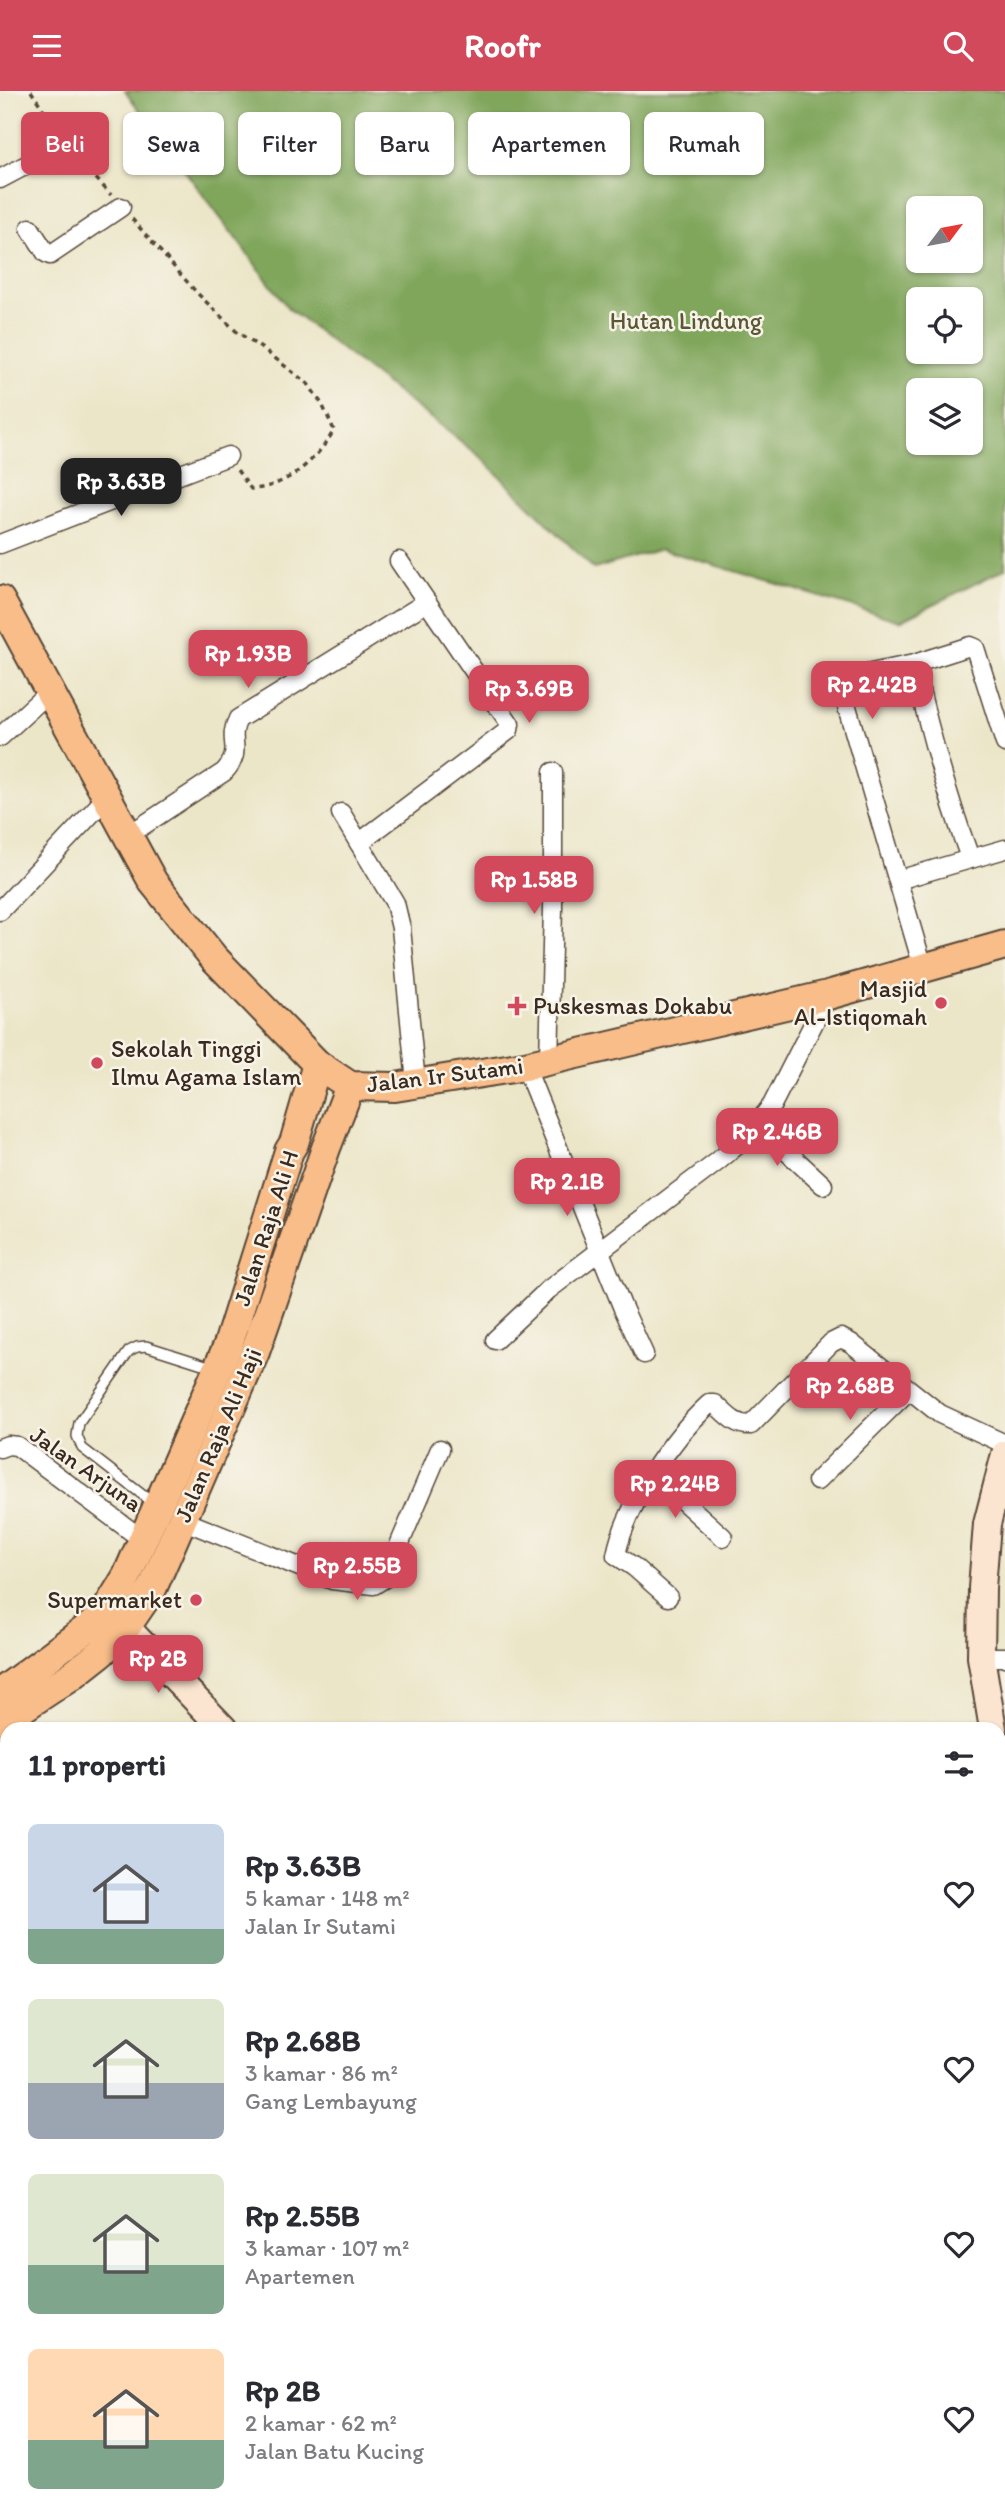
<!DOCTYPE html>
<html lang="id">
<head>
<meta charset="utf-8">
<style>
  body { margin:0; font-family:Itim,sans-serif; background:#f7f7f7; color:#2b2b33; height:100vh; display:flex; flex-direction:column; font-size:26px; white-space:nowrap }
  * { box-sizing:border-box; margin:0 }
  p { font-size:23px; color:#7c7c81 }
  .icon { flex:none; width:38px; height:38px; fill:none; stroke:currentColor; stroke-width:2; stroke-linecap:round; stroke-linejoin:round }
  .map { position:relative; flex:1; overflow:hidden }
  .side { position:absolute; left:0px; top:1631px; width:1006px; height:798px; display:flex; flex-direction:column; background:#fff; border-radius:21px 21px 0 0; box-shadow:0 2px 5px #0004 }
  .side>* { flex:none }
  .top-card { position:absolute; left:21px; top:21px; width:964px; height:63px; display:flex; gap:14px }
  .needle { width:46px; rotate:58deg }
  .controls { position:absolute; left:906px; top:105px; display:grid; gap:14px }
  .controls a { display:grid; place-items:center; width:77px; height:77px; border-radius:10px; background:#fff; box-shadow:0 2px 5px #0004; font-size:35px }
  .price { position:absolute; translate:-50% -60px; padding:0 16px; border-radius:14px; background:#d1495b; color:#fff; font-size:23px; line-height:46px; filter:drop-shadow(0 2px 4px #0008) }
  .price::after { content:''; position:absolute; left:50%; top:42px; width:21px; height:16px; margin-left:-10px; background:inherit; clip-path:polygon(0 0,100% 0,50% 100%) }
  .price.active { background:#222; color:#fff }
  ul { padding:0; list-style:none }
  li { display:flex; align-items:center; gap:21px; height:175px; padding:0 28px }
  li span { display:grid; place-items:center; flex:none; width:196px; height:140px; border-radius:10px; color:#555 }
  li>.icon { margin-inline-start:auto }
  span .icon { width:84px; height:84px; fill:#fffc; stroke-width:1 }
  li b { font-size:30px }
  h2 { display:flex; justify-content:space-between; align-items:center; height:84px; padding:0 28px; font-size:30px }
  .tag { padding:0 24px; border-radius:10px; background:#fff; box-shadow:0 2px 5px #0004; font-size:24px; line-height:63px }
  .tag.active { background:#d1495b; color:#fff }
  header { display:flex; justify-content:space-between; align-items:center; height:91px; padding:0 28px; background:#d1495b; color:#fff; font-size:32px; font-weight:800 }
  .map>svg:first-child { display:block }
  .forest { fill:#80a65b; stroke:#5e683c; stroke-width:2; fill-rule:evenodd }
  .lines { fill:none; stroke-linecap:round; stroke-linejoin:round }
  .lane-casing { stroke:#564638; stroke-width:12 }
  .street-casing { stroke:#564638; stroke-width:21 }
  .secondary-casing { stroke:#564638; stroke-width:30 }
  .primary-casing { stroke:#564638; stroke-width:32 }
  .highway-casing { stroke:#564638; stroke-width:37 }
  .path { stroke:#564638; stroke-width:3.5; stroke-dasharray:5 5; stroke-linecap:butt }
  .lane { stroke:#fff; stroke-width:9 }
  .street { stroke:#fff; stroke-width:18 }
  .secondary { stroke:#fce5d0; stroke-width:26 }
  .primary { stroke:#f8bd89; stroke-width:28 }
  .highway { stroke:#f8bd89; stroke-width:33 }
  .poi-dot { fill:#d1495b; stroke:#f7f3e8; stroke-width:2.5 }
  .labels { text-anchor:middle; stroke-width:5; stroke-linejoin:round; paint-order:stroke }
  .park-label { font-size:24px; fill:#595734; stroke:#f7f3e8 }
  .poi-label { font-size:24px; fill:#3b2a1e; stroke:#f7f3e8; text-anchor:end }
  .street-label { font-size:24px; fill:#3b2a1e; stroke:#f7f3e8 }
</style>
</head>
<body>
<header><svg class="icon" aria-label="menu" viewBox="0 0 24 24"><path d="M4 6h16M4 12h16M4 18h16"/></svg>Roofr<svg class="icon" aria-label="search" viewBox="0 0 24 24"><circle cx="10" cy="10" r="6"/><path d="M15 15l6 6"/></svg></header>
<div class="map">
<svg width="1005" height="2429" viewBox="0 0 1005 2429">
  <rect width="100%" height="100%" fill="#f7f3e8"/>
  <filter id="ink" filterUnits="userSpaceOnUse"><feTurbulence type="fractalNoise" baseFrequency=".0143" numOctaves="2"/><feDisplacementMap in="SourceGraphic" scale="14" xChannelSelector="R" yChannelSelector="G"/><feConvolveMatrix kernelMatrix="1 2 1 2 8 2 1 2 1" color-interpolation-filters="sRGB"/></filter>
  <filter id="wash" filterUnits="userSpaceOnUse"><feTurbulence type="fractalNoise" baseFrequency=".00686" numOctaves="4" result="noise"/><feDisplacementMap in="SourceGraphic" scale="28" xChannelSelector="R" yChannelSelector="G"/><feGaussianBlur stdDeviation="1.57" result="paint"/><feColorMatrix in="noise" values="0 0 0 0 0 0 0 0 0 0 0 0 0 0 0 0 0 1.4 0 .05"/><feComposite in="paint" operator="in"/></filter>
  <g filter="url(#wash)">
    <rect width="100%" height="100%" fill="#ece6c9"/>
    <!-- forest -->
    <path class="forest" d="M 125,0 L 1005,0 L 1005,478 L 900,530 L 661,458 L 594,478 L 476,362 L 288,217 ZM 919,117 L 971,117 L 971,170 L 919,170 ZM 919,208 L 971,208 L 971,261 L 919,261 ZM 919,299 L 971,299 L 971,352 L 919,352 Z"/>
  </g>
  <g filter="url(#ink)">
    <g class="lines">
      <defs>
        <g id="lane">
          <path d="M 153,1412 L 82,1357 L 77,1345 L 79,1332 L 129,1260 L 137,1256 L 146,1255 L 215,1277"/>
          <path d="M 0,2193 L 7,2203"/>
        </g>
        <g id="street">
          <path d="M 0,88 L 66,53"/>
          <path d="M 30,137 L 46,162 L 50,164 L 121,116"/>
          <path d="M 0,453 L 228,365"/>
          <path d="M 914,573 L 970,555 L 975,557 L 1005,652"/>
          <path d="M 0,646 L 49,601"/>
          <path d="M 341,722 L 395,812 L 401,837 L 416,992"/>
          <path d="M 127,745 L 224,681 C 245,658 226,651 238,628 L 427,511"/>
          <path d="M 359,752 L 509,639 L 510,633 L 399,470"/>
          <path d="M 898,789 L 1005,758"/>
          <path d="M 0,820 L 106,707"/>
          <path d="M 923,876 L 847,616 L 842,594 L 847,587 L 914,573 C 929,639 947,704 970,767"/>
          <path d="M 549,970 L 553,817 L 553,681"/>
          <path d="M 525,975 L 622,1215 L 644,1263"/>
          <path d="M 761,1031 L 782,1056 L 823,1094"/>
          <path d="M 495,1249 L 548,1199 L 717,1071 L 747,1046 L 772,1014 L 828,904"/>
          <path d="M 0,1357 L 8,1354 L 17,1355 L 143,1449"/>
          <path d="M 653,1383 L 723,1446"/>
          <path d="M 817,1390 L 909,1299"/>
          <path d="M 182,1429 L 332,1489 L 374,1494 L 385,1487 L 440,1358"/>
          <path d="M 668,1506 L 634,1476 L 616,1464 C 626,1414 671,1348 709,1313 L 715,1313 C 726,1323 735,1335 751,1334 L 831,1252 L 841,1247 L 851,1252 L 940,1323 L 1005,1353"/>
          <path d="M 981,1566 L 1005,1566"/>
          <path d="M 999,1657 L 1005,1656"/>
          <path d="M 999,1718 L 1005,1716"/>
          <path d="M 999,1815 L 1005,1813"/>
          <path d="M 0,1836 L 7,1834"/>
          <path d="M 999,1868 L 1005,1866"/>
          <path d="M 0,1874 L 7,1888"/>
          <path d="M 999,1985 L 1005,1990"/>
          <path d="M 999,2325 L 1005,2319"/>
          <path d="M 365,2422 L 372,2429"/>
          <path d="M 771,2422 L 779,2429"/>
          <path d="M 231,2429 L 237,2422"/>
          <path d="M 416,2429 L 426,2422"/>
        </g>
        <g id="secondary">
          <path d="M 126,1536 L 224,1638"/>
          <path d="M 993,1638 L 981,1566 L 982,1497 L 987,1433 L 1005,1363"/>
          <path d="M 999,1670 L 1005,1684"/>
          <path d="M 997,2422 L 1004,2429"/>
        </g>
        <g id="primary">
          <path d="M 0,509 L 153,791 L 214,867 L 317,973 L 350,995 L 395,996 L 525,975 L 828,904 L 1005,854"/>
          <path d="M 0,1602 L 93,1533 L 107,1518 L 127,1485 L 228,1254 L 289,1060 L 294,1052 L 317,973"/>
          <path d="M 0,1632 L 74,1583 L 102,1561 L 126,1536 L 152,1498 L 255,1261 L 326,1057 L 350,995"/>
        </g>
        <g id="highway">
          <path d="M 0,2342 L 7,2353"/>
          <path d="M 64,2422 L 71,2429"/>
        </g>
      </defs>
      <!-- lane casing -->
      <use href="#lane" class="lane-casing"/>
      <!-- street casing -->
      <use href="#street" class="street-casing"/>
      <!-- secondary casing -->
      <use href="#secondary" class="secondary-casing"/>
      <!-- primary casing -->
      <use href="#primary" class="primary-casing"/>
      <!-- highway casing -->
      <use href="#highway" class="highway-casing"/>
      <!-- path -->
      <g class="path">
        <path d="M 31,0 L 57,39"/>
        <path d="M 76,65 L 111,104"/>
        <path d="M 132,128 L 197,202 L 237,241 L 267,261 L 308,293 L 322,313 L 334,339 C 318,368 286,397 251,398 L 237,379"/>
      </g>
      <!-- lane -->
      <use href="#lane" class="lane"/>
      <!-- street -->
      <use href="#street" class="street"/>
      <!-- secondary -->
      <use href="#secondary" class="secondary"/>
      <!-- primary -->
      <use href="#primary" class="primary"/>
      <!-- highway -->
      <use href="#highway" class="highway"/>
    </g>
  </g>
  <!-- markers -->
  <g class="poi-dot">
    <circle cx="941" cy="912" r="7"/>
    <path d="M513.5 904.5h7v7h7v7h-7v7h-7v-7h-7v-7h7z"/>
    <circle cx="97" cy="972" r="7"/>
    <circle cx="196" cy="1509" r="7"/>
  </g>
  <g class="labels">
    <!-- park labels -->
    <g class="park-label">
      <text x="686" y="238">Hutan Lindung</text>
    </g>
    <!-- poi labels -->
    <g class="poi-label">
      <text x="927" y="906">Masjid<tspan x="927" dy="28">Al-Istiqomah</tspan></text>
      <text x="533" y="923" text-anchor="start">Puskesmas Dokabu</text>
      <text x="111" y="966" text-anchor="start">Sekolah Tinggi<tspan x="111" dy="28">Ilmu Agama Islam</tspan></text>
      <text x="182" y="1517">Supermarket</text>
    </g>
    <!-- street labels -->
    <g class="street-label">
      <text transform="translate(445 984) rotate(-7)" y="8">Jalan Ir Sutami</text>
      <text transform="translate(266 1137) rotate(-72)" y="8">Jalan Raja Ali H</text>
      <text transform="translate(218 1344) rotate(-67)" y="8">Jalan Raja Ali Haji</text>
      <text transform="translate(86 1378) rotate(35)" y="8">Jalan Arjuna</text>
    </g>
  </g>
</svg>
<div class="controls">
<a><svg class="needle" viewBox="-14 -14 28 28"><path d="M0-13l5 13h-10z" fill="#e53935"/><path d="M0 13l5-13h-10z" fill="#7c7c81"/></svg></a>
<a><svg class="icon" aria-label="locate" viewBox="0 0 24 24"><circle cx="12" cy="12" r="6"/><path d="M12 2v4M12 18v4M2 12h4M18 12h4"/></svg></a>
<a><svg class="icon" aria-label="layers" viewBox="0 0 24 24"><path d="M12 4l9 5-9 5-9-5zM3 14l9 5 9-5"/></svg></a>
</div>
<b class="price active" style="left:121px;top:427px">Rp 3.63B</b>
<b class="price" style="left:248px;top:599px">Rp 1.93B</b>
<b class="price" style="left:872px;top:630px">Rp 2.42B</b>
<b class="price" style="left:529px;top:634px">Rp 3.69B</b>
<b class="price" style="left:534px;top:825px">Rp 1.58B</b>
<b class="price" style="left:777px;top:1077px">Rp 2.46B</b>
<b class="price" style="left:567px;top:1127px">Rp 2.1B</b>
<b class="price" style="left:850px;top:1331px">Rp 2.68B</b>
<b class="price" style="left:675px;top:1429px">Rp 2.24B</b>
<b class="price" style="left:357px;top:1511px">Rp 2.55B</b>
<b class="price" style="left:158px;top:1604px">Rp 2B</b>
<div class="top-card">
<a class="tag active">Beli</a>
<a class="tag">Sewa</a>
<a class="tag">Filter</a>
<a class="tag">Baru</a>
<a class="tag">Apartemen</a>
<a class="tag">Rumah</a>
</div>
<section class="side">
<h2>11 properti<svg class="icon" aria-label="filters" viewBox="0 0 24 24"><path d="M4 7h16M4 17h16"/><circle cx="9" cy="7" r="2"/><circle cx="15" cy="17" r="2"/></svg></h2>
<ul>
<li><span style="background:linear-gradient(#c9d6e8 75%,#7fa58c 0)"><svg class="icon" aria-label="home" viewBox="0 0 24 24"><path d="M3 11l9-7 9 7M6 9v11h12V9"/></svg></span><div><b>Rp 3.63B</b><p>5 kamar · 148 m²</p><p>Jalan Ir Sutami</p></div><svg class="icon" aria-label="heart" viewBox="0 0 24 24"><path d="M12 20l-8-8c-3-5 5-10 8-4 3-6 11-1 8 4z"/></svg></li>
<li><span style="background:linear-gradient(#dfe7d0 60%,#9aa5b1 0)"><svg class="icon" aria-label="home" viewBox="0 0 24 24"><path d="M3 11l9-7 9 7M6 9v11h12V9"/></svg></span><div><b>Rp 2.68B</b><p>3 kamar · 86 m²</p><p>Gang Lembayung</p></div><svg class="icon" aria-label="heart" viewBox="0 0 24 24"><path d="M12 20l-8-8c-3-5 5-10 8-4 3-6 11-1 8 4z"/></svg></li>
<li><span style="background:linear-gradient(#dfe7d0 65%,#7fa58c 0)"><svg class="icon" aria-label="home" viewBox="0 0 24 24"><path d="M3 11l9-7 9 7M6 9v11h12V9"/></svg></span><div><b>Rp 2.55B</b><p>3 kamar · 107 m²</p><p>Apartemen</p></div><svg class="icon" aria-label="heart" viewBox="0 0 24 24"><path d="M12 20l-8-8c-3-5 5-10 8-4 3-6 11-1 8 4z"/></svg></li>
<li><span style="background:linear-gradient(#ffd9b3 65%,#7fa58c 0)"><svg class="icon" aria-label="home" viewBox="0 0 24 24"><path d="M3 11l9-7 9 7M6 9v11h12V9"/></svg></span><div><b>Rp 2B</b><p>2 kamar · 62 m²</p><p>Jalan Batu Kucing</p></div><svg class="icon" aria-label="heart" viewBox="0 0 24 24"><path d="M12 20l-8-8c-3-5 5-10 8-4 3-6 11-1 8 4z"/></svg></li>
</ul>
</section>
</div>
</body>
</html>
